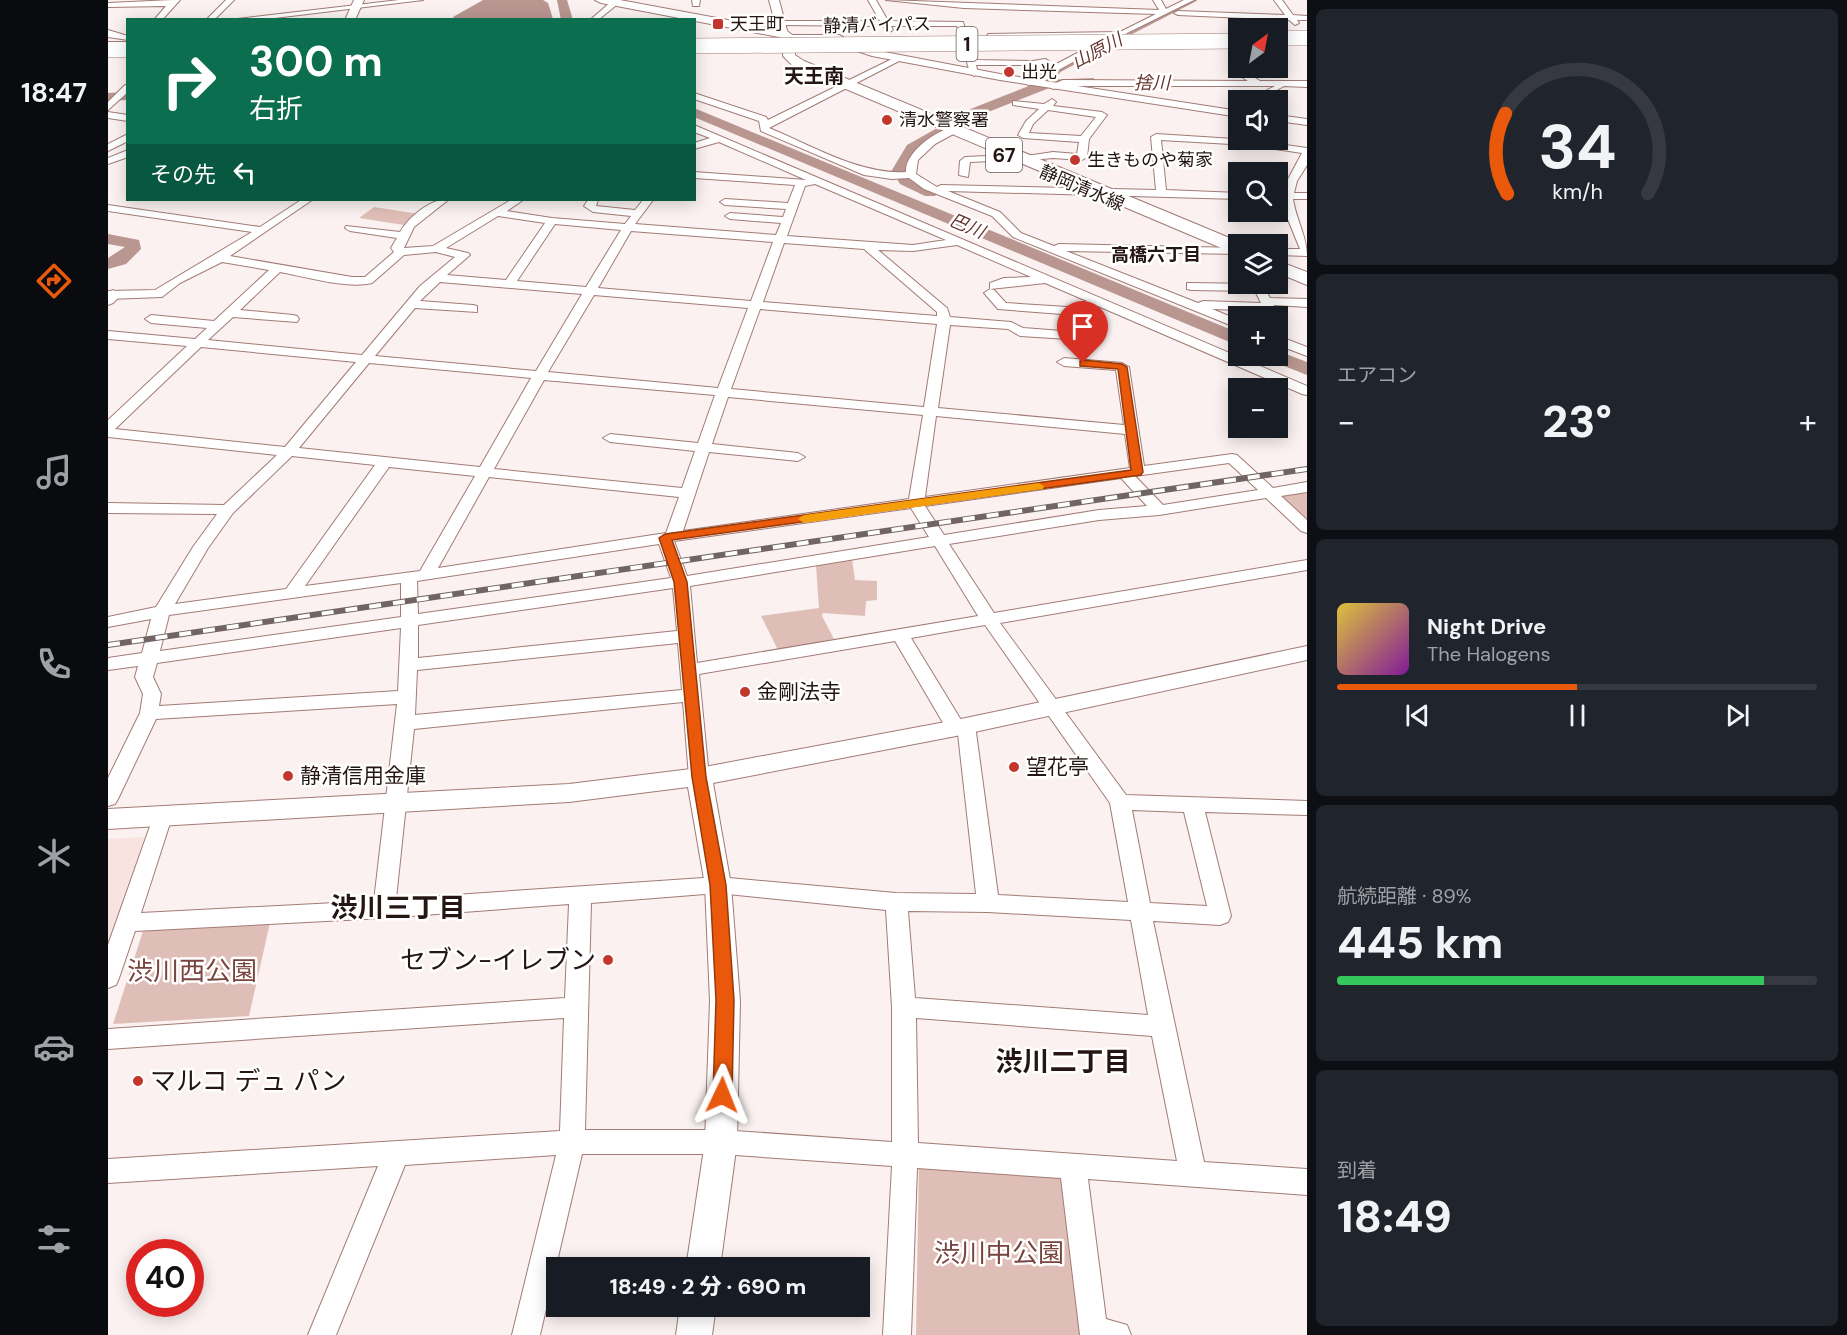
<!DOCTYPE html>
<html lang="ja">
<meta charset="utf-8">
<style>
body{margin:0;font-family:"DM Sans","Noto Sans JP",sans-serif;background:#20242c;color:#f1f3f6;height:100vh;display:flex;flex-direction:column;font-size:22px;white-space:nowrap}
*{box-sizing:border-box;margin:0}
p{font-size:20px;color:#9ea1a6}
.icon{flex:none;width:33px;height:33px;fill:none;stroke:currentColor;stroke-width:2;stroke-linecap:round;stroke-linejoin:round}
.map{position:relative;flex:1;overflow:hidden}
.drawer{display:flex;flex-direction:column;gap:9px;padding:9px;background:#0d0f14;width:540px}
.drawer>*{flex:none}
.hud{position:absolute;left:18px;top:18px;width:570px;height:183px;border-radius:0px;box-shadow:0 3px 15px #0003;background:#0b6e4f;color:#fff;overflow:hidden}
.needle{width:39px;rotate:32deg}
.fabs{position:absolute;left:1120px;top:18px;display:grid;gap:12px}
.fabs a{display:grid;place-items:center;width:60px;height:60px;border-radius:0px;background:#171b24;box-shadow:0 3px 15px #0003;font-size:30px}
.speed{position:absolute;left:18px;top:1239px;display:flex;gap:12px;font-size:30px;font-weight:700;text-align:center}
.speed>*{display:grid;place-content:center;width:78px;height:78px;border-radius:50%;background:#171b24;box-shadow:0 3px 15px #0003;line-height:1}
.speed .limit{border:9px solid #d22;background:#fff;color:#111}
.pin{position:absolute;display:grid;place-items:center;width:51px;height:51px;color:#fff;margin:-62px -26px;border-radius:50% 50% 50% 0;rotate:-45deg;box-shadow:0 0 6px #0007}
.pin .icon{rotate:45deg}
.me{position:absolute;width:66px;margin:-33px;rotate:2deg;stroke-linejoin:round;filter:drop-shadow(0 0 4px #0008)}
.turn{display:flex;align-items:center;gap:21px;height:126px;padding:0 24px;font-size:27px}
.turn .icon{width:78px;height:78px;stroke-width:2.5}
.turn b{display:block;font-size:42px;line-height:51px}
.then{display:flex;align-items:center;height:57px;padding:0 24px;background:#0003;gap:12px;font-size:22px}
.big{font-size:45px;font-weight:800;line-height:1.1}
.drawer .tile{flex:1;display:flex;flex-direction:column;justify-content:center;gap:9px;min-width:0;padding:0 21px;border-radius:9px;background:#20242c}
.drawer .dial{align-items:center;gap:0}
.dial svg{height:156px;overflow:visible;fill:none;stroke:#363941;stroke-width:7;stroke-linecap:round;text-anchor:middle}
.dial text{fill:#f1f3f6;stroke:none}
.song{display:flex;align-items:center;gap:18px}
.cover{width:72px;height:72px;border-radius:9px;background:linear-gradient(135deg,hsl(50 70% 55%),hsl(290 70% 35%))}
.played{height:6px;border-radius:3px;background:linear-gradient(90deg,#ea580c 50%,#363941 50%)}
.keys{display:flex;justify-content:space-around;direction:ltr}
.heat{display:flex;justify-content:space-between;align-items:center;font-size:33px;direction:ltr}
.charge{height:9px;border-radius:4px;background:linear-gradient(90deg,#34c759 89%,#363941 0)}
.trip{position:absolute;left:438px;top:1257px;width:324px;height:60px;border-radius:0px;background:#171b24;box-shadow:0 3px 15px #0003;font-weight:800;line-height:60px;text-align:center}
main{display:flex;flex:1;min-height:0}
.menu{display:flex;flex-direction:column;width:108px;justify-content:space-around;align-items:center;background:#090b0e;color:#9ea1a6}
.menu .icon{width:42px;height:42px}
.menu .on{color:#ea580c}
.menu b{font-size:27px;color:#f1f3f6}
.map>svg:first-child{display:block}
</style>
<main>
<nav class="menu">
<b>18:47</b>
<svg class="icon on" aria-label="directions" viewBox="0 0 24 24"><path d="M12 3l9 9-9 9-9-9zM9 14v-3h6M13 9l2 2-2 2"/></svg>
<svg class="icon" aria-label="music" viewBox="0 0 24 24"><path d="M9 18V5l10-2v13"/><circle cx="6" cy="18" r="3"/><circle cx="16" cy="16" r="3"/></svg>
<svg class="icon" aria-label="phone" viewBox="0 0 24 24"><path d="M5 4h4l2 5-3 2q2 4 5 5l2-3 5 2v4C11 20 4 13 5 4z"/></svg>
<svg class="icon" aria-label="climate" viewBox="0 0 24 24"><path d="M12 3v18M4 7l16 10M4 17L20 7"/></svg>
<svg class="icon" aria-label="car" viewBox="0 0 24 24"><path d="M5 17H2v-5l4-1 3-4h7l3 4 3 1v5h-3M9 17h6M6 11h13"/><circle cx="7" cy="17" r="2"/><circle cx="17" cy="17" r="2"/></svg>
<svg class="icon" aria-label="filters" viewBox="0 0 24 24"><path d="M4 7h16M4 17h16"/><circle cx="9" cy="7" r="2"/><circle cx="15" cy="17" r="2"/></svg>
</nav>
<div class="map">
<svg width="1199" height="1335" viewBox="0 0 1199 1335">
<rect width="100%" height="100%" fill="#faf1f0"/>
<!-- built -->
<polygon fill="#f8e3e0" points="37,837 0,948 0,839"/>
<!-- green -->
<g fill="#e0beb8">
<polygon points="266,207 311,214 296,225 251,218"/>
<polygon points="1199,492 1199,522 1173,499 1175,496"/>
<polygon points="744,559 747,580 769,581 769,600 758,601 757,616 715,613 714,616 726,639 670,650 653,616 711,608 708,565"/>
<polygon points="163,918 141,1016 5,1024 37,925"/>
<polygon points="811,1162 964,1173 983,1335 808,1335"/>
</g>
<!-- water -->
<polygon fill="#b99690" points="375,0 435,0 440,3 445,19 347,20 345,17"/>
<g fill="none" stroke-linecap="round" stroke-linejoin="round">
<!-- stream -->
<g stroke="#b99690" stroke-width="2">
<polyline points="1018,36 1088,0"/>
<polyline points="941,83 952,71 995,48"/>
</g>
<!-- river -->
<g fill="#b99690" fill-rule="evenodd">
<polygon points="449,0 459,0 465,20 453,20"/>
<polygon points="985,78 991,82 990,85 944,87 875,114 810,151 798,170 803,178 827,190 830,193 827,196 817,196 792,184 784,170 799,145 865,108 936,80"/>
<polygon points="20,92 20,100 0,101 0,93"/>
<polygon points="586,108 1131,333 1131,346 586,117"/>
<polygon points="0,234 31,240 33,249 18,264 0,269 0,258 17,247 0,244"/>
<polygon points="1170,351 1199,362 1199,375 1161,360 1159,356 1170,356"/>
</g>
<defs>
<g id="minor">
<polygon points="64,0 72,0 54,20 46,20 58,6 0,7 0,3"/>
<polygon points="118,0 126,0 106,20 98,20"/>
<polygon points="291,0 315,0 150,20 121,20"/>
<polygon points="584,0 592,0 591,6 585,6"/>
<polygon points="760,0 768,0 780,21 855,22 866,60 925,61 937,59 941,61 925,65 868,65 870,73 866,76 862,73 849,26 783,26 785,30 781,32 775,26 672,25 668,23 672,21 772,21"/>
<polygon points="778,0 1051,10 1045,0 1053,0 1058,9 1076,0 1086,0 1013,36 883,38 879,36 880,34 1012,32 1048,14 856,8"/>
<polygon points="1166,0 1174,0 1185,15 1199,16 1199,20 1189,20 1191,23 1187,25 1181,20 1070,15 1066,13 1070,11 1177,15"/>
<polygon points="504,1 511,3 490,20 482,20"/>
<polygon points="0,30 20,36 20,40 0,37"/>
<polygon points="681,35 731,35 735,37 731,39 678,39 677,37"/>
<polygon points="990,42 997,44 947,72 936,82 920,85 916,82 930,78 941,68"/>
<path d="M1123,44L1130,46L1131,68L1152,81H1199V87L1176,86L1151,100H1141L1167,86H956L945,89L941,86L955,80L1140,81C1125,72 1118,62 1123,44Z"/>
<path d="M790,56H793V60L661,128C703,145 752,175 798,172C796,153 831,126 849,128V132L827,144L810,160L808,174L829,187L833,185L1048,190L1043,137L1048,134L1142,140L1199,148V165L1189,181L1186,193H1199V199H1185C1188,220 1199,236 1199,256L1170,255V249H1192L1179,217L1175,199H1170V193H1175L1179,181L1194,153L1140,145L1053,140L1058,190L1131,193V199L840,191L892,212L913,233L946,246L951,244L1131,248V254L958,251L1090,303L1095,301L1153,303L1147,291L1083,290L1079,289V283L1151,284L1155,285L1162,298L1199,299V307L1166,305L1165,310L1161,311L1104,309L1131,320V328L1127,327L905,237L884,216L816,189L801,178L784,179L756,175L653,131L651,121L586,99V93L658,117L660,120Z"/>
<polygon points="17,85 20,85 20,92 0,110 0,102"/>
<path d="M944,99L948,102L945,106L994,112L999,115L981,139L979,157L974,160L945,158L912,161V157L945,152L969,154L971,142L915,138L910,135L918,121L931,109L905,105V101L936,104ZM940,110L988,117L973,136L921,133L925,124Z"/>
<polygon points="0,112 20,115 20,121 0,118"/>
<path d="M586,125L1199,386V395L1194,394L990,306L966,313L967,335L961,339L912,336L900,329L842,325L830,408L1016,425L1008,370L956,366L949,362L956,358L1014,363L1021,367L1036,466L1124,454L1129,455L1165,488L1199,482V492L1173,496L1199,520V533L1193,531L1158,498L1051,515L991,520L841,544L886,613L1199,560V570L892,623L1018,795L1199,801V815L1097,812L1123,916L1120,922L1112,925L1045,921L1096,1162L1199,1169V1195L980,1179L998,1319L1019,1325L1023,1335H972L953,1178L809,1168L803,1335H775L784,1166L613,1154H474L432,1335H404L448,1155L297,1165L228,1335H200L270,1166L0,1183V1159L452,1131L456,1018L0,1049V1029L457,998L461,904L276,918L27,931L11,978L8,985L0,988V945L47,812L54,809L61,812L64,817L33,913L266,901L289,704L48,719L10,799L7,804L0,806V778L32,713L35,694L27,677L30,666L0,670V658L34,653L43,619L0,627V617L48,607L85,547L109,514L0,513V503L116,505L169,455L0,437V420L79,346L0,339V331L87,339L99,328L43,323L37,319L43,315L106,321L161,270L114,262L72,283L54,297L0,299V291L47,290L144,232L0,211V205L152,227L193,200H204L122,256L244,277H257L286,252L283,248L289,238L242,231L237,228L238,226L292,232C301,217 323,198 340,200L306,227L296,248L325,246L403,200H415L399,211L444,218L517,224L523,216L485,212L476,206L480,200H490L488,206L527,210L535,200H545L527,224L668,235L673,223L622,219L617,216L622,213L675,217L678,209L617,205L612,202L617,199L680,203L687,185L586,178V172L698,180L611,142L586,149V143L602,138L586,132ZM707,184L838,240L805,245L679,236L697,186ZM390,216L437,223L398,280L339,275L362,255L360,253L338,248ZM447,224L513,230L478,287L409,281ZM523,231L665,242L643,301L490,288ZM676,243L756,249L829,312V316L655,302ZM849,245L923,277L896,278L882,283V289L937,283L979,301L959,307L898,303L886,290L882,289L876,293L890,309L954,314L955,331L915,328L903,322L842,317L839,308L770,250L805,251ZM328,252L347,257L312,286L254,355L100,340L125,317L189,322L191,319L189,316L185,315L132,310L172,272C199,277 238,289 264,283L296,255ZM332,282L474,294L428,371L267,356L307,308L369,312V306L365,305L312,301ZM486,295L640,308L610,388L440,372ZM652,309L829,324L816,407L623,389ZM93,347L248,362L177,447L7,429ZM261,363L423,378L372,467L191,448ZM436,380L607,395L590,443L502,434L495,438L502,442L587,451L574,488L386,469ZM620,397L815,415L801,499L575,531L601,452L690,461L697,457L690,453L604,444ZM828,416L1017,434L1022,468L817,497ZM184,456L267,465L178,589L67,604L100,548L125,513ZM1121,463L1150,490L1055,505L1027,476ZM281,467L367,476L312,571L197,586ZM381,477L571,497L558,533L330,568ZM1013,478L1039,506L991,510L836,535L817,506ZM803,508L821,537L579,576L566,541ZM551,544L563,578L310,614L309,581ZM827,546L870,616L589,663L582,586ZM293,583V617L52,651L61,615ZM565,588L569,631L310,658V625ZM877,625L1002,803L1020,902L890,895L867,725L865,720H853L803,638ZM293,628L290,691L51,706L53,694L45,677L49,663ZM787,641L841,733L850,734L868,894L788,893L610,877L288,899L306,729L575,702L581,777L584,782L591,784L598,782L601,777L591,674ZM570,643L574,690L307,715L309,670ZM1024,810L1076,812L1099,906L1042,903ZM610,893L778,910L784,1007V1142L613,1130H477L483,903ZM800,911L880,912L1023,920L1040,1015L807,998ZM808,1018L1044,1036L1069,1161L810,1143Z"/>
<polygon points="20,134 20,141 0,151 0,144"/>
<polygon points="20,150 20,157 0,164 0,158"/>
<polygon points="902,155 905,156 905,160 862,162 860,177 851,175 852,161 857,157"/>
<polygon points="1170,336 1199,347 1199,356 1170,345"/>
</g>
<g id="tertiary">
<polygon points="246,0 256,0 247,20 237,20"/>
<polygon points="661,0 671,0 680,34 678,36 670,34"/>
<polygon points="749,41 766,50 892,74 1131,111 1131,117 892,80 764,56 749,51 744,44"/>
<polygon points="1170,115 1199,119 1199,125 1170,121"/>
<polygon points="5,290 13,295 5,303 0,305 0,292"/>
<polygon points="1199,646 1199,660 848,736 605,783 623,885 632,1001 629,1142 612,1268 578,1268 597,1142 602,1001 597,885 580,787 461,802 0,829 0,809 461,784 591,768 848,720"/>
<polygon points="572,1306 608,1306 604,1335 568,1335"/>
</g>
<g id="primary">
<polygon points="487,0 512,0 679,31 687,37 687,55 696,61 1136,244 1131,244 1131,254 1125,253 686,67 675,56 675,39 671,37 493,3"/>
<polygon points="1170,261 1199,272 1199,285 1170,273"/>
</g>
<rect id="trunk" x="0" y="42" width="20" height="8"/>
<rect id="motorway" x="0" y="49" width="20" height="8"/>
</defs>
<!-- minor casing -->
<use href="#minor" stroke="#a27b75" stroke-width="2"/>
<!-- tertiary casing -->
<use href="#tertiary" stroke="#a27b75" stroke-width="2"/>
<!-- primary casing -->
<use href="#primary" stroke="#a27b75" stroke-width="2"/>
<!-- trunk casing -->
<use href="#trunk" stroke="#a27b75" stroke-width="2"/>
<!-- motorway casing -->
<use href="#motorway" stroke="#a27b75" stroke-width="1"/>
<!-- minor -->
<use href="#minor" fill="#fff" fill-rule="evenodd"/>
<!-- tertiary -->
<use href="#tertiary" fill="#fff" fill-rule="evenodd"/>
<!-- primary -->
<use href="#primary" fill="#fff" fill-rule="evenodd"/>
<!-- trunk -->
<use href="#trunk" fill="#fff" fill-rule="evenodd"/>
<!-- motorway -->
<use href="#motorway" fill="#fff" fill-rule="evenodd"/>
<defs>
<polyline id="rail" points="0,645 1199,469"/>
</defs>
<!-- rail casing -->
<use href="#rail" stroke="#716563" stroke-width="6"/>
<!-- rail -->
<use href="#rail" stroke="#fff" stroke-width="4" stroke-dasharray="12" stroke-linecap="butt"/>
<defs>
<g id="motorway-bridge">
<polyline points="1170,38 1199,38"/>
<polyline points="586,46 1131,41"/>
</g>
</defs>
<!-- motorway-bridge casing -->
<use href="#motorway-bridge" stroke="#a27b75" stroke-width="16" stroke-linecap="butt"/>
<!-- motorway-bridge -->
<use href="#motorway-bridge" stroke="#fff" stroke-width="15"/>
</g>
<!-- route -->
<polygon fill="#ea580c" stroke="#983908" stroke-width="1.5" points="975,360 1014,364 1019,367 1035,472 1033,475 564,540 579,582 598,777 618,885 626,1000 624,1095 621,1101 614,1103 608,1101 605,1095 608,1000 602,885 584,777 566,582 551,538 557,534 1023,470 1010,369 972,366 972,361"/>
<!-- slow -->
<polygon fill="#f59e0b" points="931,483 936,486 935,489 696,523 690,519 696,515"/>
<!-- markers -->
<g fill="#c3362b" stroke="#fff" stroke-width="2">
<rect x="604" y="18" width="12" height="12" rx="3"/>
<circle cx="901" cy="72" r="6"/>
<circle cx="779" cy="120" r="6"/>
<circle cx="967" cy="160" r="6"/>
<circle cx="637" cy="692" r="6"/>
<circle cx="906" cy="767" r="6"/>
<circle cx="180" cy="776" r="6"/>
<circle cx="500" cy="960" r="6"/>
<circle cx="30" cy="1081" r="6"/>
</g>
<g text-anchor="middle" stroke-width="5" stroke-linejoin="round" paint-order="stroke">
<!-- far-poi labels -->
<g font-size="18" fill="#251614" stroke="#fff" text-anchor="start">
<text x="622" y="30">天王町</text>
<text x="913" y="78">出光</text>
<text x="791" y="126">清水警察署</text>
<text x="979" y="166">生きものや菊家</text>
</g>
<!-- far-street labels -->
<g font-size="18" fill="#251614" stroke="#fff">
<text transform="translate(769 25) rotate(-1)" y="6">静清バイパス</text>
<text transform="translate(974 188) rotate(23)" y="6">静岡清水線</text>
</g>
<!-- far-water labels -->
<g font-size="18" font-style="italic" fill="#67352e" stroke="#fff">
<text transform="translate(989 51) rotate(-28)" y="6">山原川</text>
<text x="1044" y="89">捨川</text>
<text transform="translate(859 226) rotate(23)" y="6">巴川</text>
</g>
<!-- far-neighbourhood labels -->
<g font-size="18" font-weight="bold" fill="#251614" stroke="#fff">
<text x="1048" y="261">高橋六丁目</text>
</g>
<!-- shield labels -->
<g fill="#fff" stroke="#665c5a" stroke-width="1.5">
<rect x="848.5" y="27" width="21" height="34" rx="4.5"/>
<rect x="878" y="138" width="36" height="34" rx="4.5"/>
</g>
<g font-size="20" font-weight="bold" fill="#251614">
<text x="859" y="51">1</text>
<text x="896" y="162">67</text>
</g>
<!-- far-quarter labels -->
<g font-size="20" font-weight="bold" fill="#251614" stroke="#fff">
<text x="706" y="83">天王南</text>
</g>
<!-- poi labels -->
<g font-size="21" fill="#251614" stroke="#fff" text-anchor="start">
<text x="649" y="699">金剛法寺</text>
<text x="918" y="774">望花亭</text>
<text x="192" y="783">静清信用金庫</text>
</g>
<!-- near-poi labels -->
<g font-size="26" fill="#251614" stroke="#fff" text-anchor="end">
<text x="488" y="969">セブン-イレブン</text>
<text x="42" y="1090" text-anchor="start">マルコ デュ パン</text>
</g>
<!-- near-park labels -->
<g font-size="26" fill="#78443d" stroke="#fff">
<text x="84" y="980">渋川西公園</text>
<text x="891" y="1262">渋川中公園</text>
</g>
<!-- near-neighbourhood labels -->
<g font-size="27" font-weight="bold" fill="#251614" stroke="#fff">
<text x="290" y="917">渋川三丁目</text>
<text x="955" y="1071">渋川二丁目</text>
</g>
</g>
</svg>
<div class="fabs">
<a><svg class="needle" viewBox="-14 -14 28 28"><path d="M0-13l5 13h-10z" fill="#e53935"/><path d="M0 13l5-13h-10z" fill="#9ea1a6"/></svg></a>
<a><svg class="icon" aria-label="sound" viewBox="0 0 24 24"><path d="M4 9h4l5-4v14l-5-4H4zM17 9q2 3 0 6"/></svg></a>
<a><svg class="icon" aria-label="search" viewBox="0 0 24 24"><circle cx="10" cy="10" r="6"/><path d="M15 15l6 6"/></svg></a>
<a><svg class="icon" aria-label="layers" viewBox="0 0 24 24"><path d="M12 4l9 5-9 5-9-5zM3 14l9 5 9-5"/></svg></a>
<a>+</a>
<a>−</a>
</div>
<div class="speed"><div class="limit">40</div></div>
<div class="pin" style="left:975px;top:363px;background:#d93025"><svg class="icon" aria-label="arrive" viewBox="0 0 24 24"><path d="M6 21V4h12l-3 4 3 4H6"/></svg></div>
<svg class="me" style="left:614px;top:1095px" viewBox="-20 -20 40 40"><path d="M0-17L14 15 0 8-14 15z" fill="#ea580c" stroke="#fff" stroke-width="4"/></svg>
<div class="trip">18:49 · 2 分 · 690 m</div>
<div class="hud">
<div class="turn"><svg class="icon" aria-label="right" viewBox="0 0 24 24"><path d="M7 20v-9h11M14 6l5 5-5 5"/></svg><div><b>300 m</b>右折</div></div>
<div class="then">その先<svg class="icon" aria-label="left" viewBox="0 0 24 24"><path d="M17 20v-9H6M10 6l-5 5 5 5"/></svg></div>
</div>
</div>
<section class="drawer">
<div class="tile dial"><svg viewBox="0 0 100 80">
<path d="M14 69A42 42 0 1 1 86 69"/>
<path d="M14 69A42 42 0 0 1 13 28" stroke="#ea580c"/>
<text x="50" y="56" font-size="32" font-weight="700">34</text>
<text x="50" y="72" font-size="11">km/h</text>
</svg></div>
<div class="tile"><p>エアコン</p>
<div class="heat"><a>−</a><b class="big">23°</b><a>+</a></div>
</div>
<div class="tile">
<div class="song"><i class="cover"></i><div><b>Night Drive</b><p>The Halogens</p></div></div>
<div class="played"></div>
<div class="keys"><svg class="icon" aria-label="previous" viewBox="0 0 24 24"><path d="M18 5L8 12l10 7zM5 5v14"/></svg><svg class="icon" aria-label="pause" viewBox="0 0 24 24"><path d="M8 5v14M16 5v14"/></svg><svg class="icon" aria-label="next" viewBox="0 0 24 24"><path d="M6 5l10 7-10 7zM19 5v14"/></svg></div>
</div>
<div class="tile"><p>航続距離 · 89%</p><b class="big">445 km</b><div class="charge"></div></div>
<div class="tile"><p>到着</p><b class="big">18:49</b></div>
</section>
</main>
